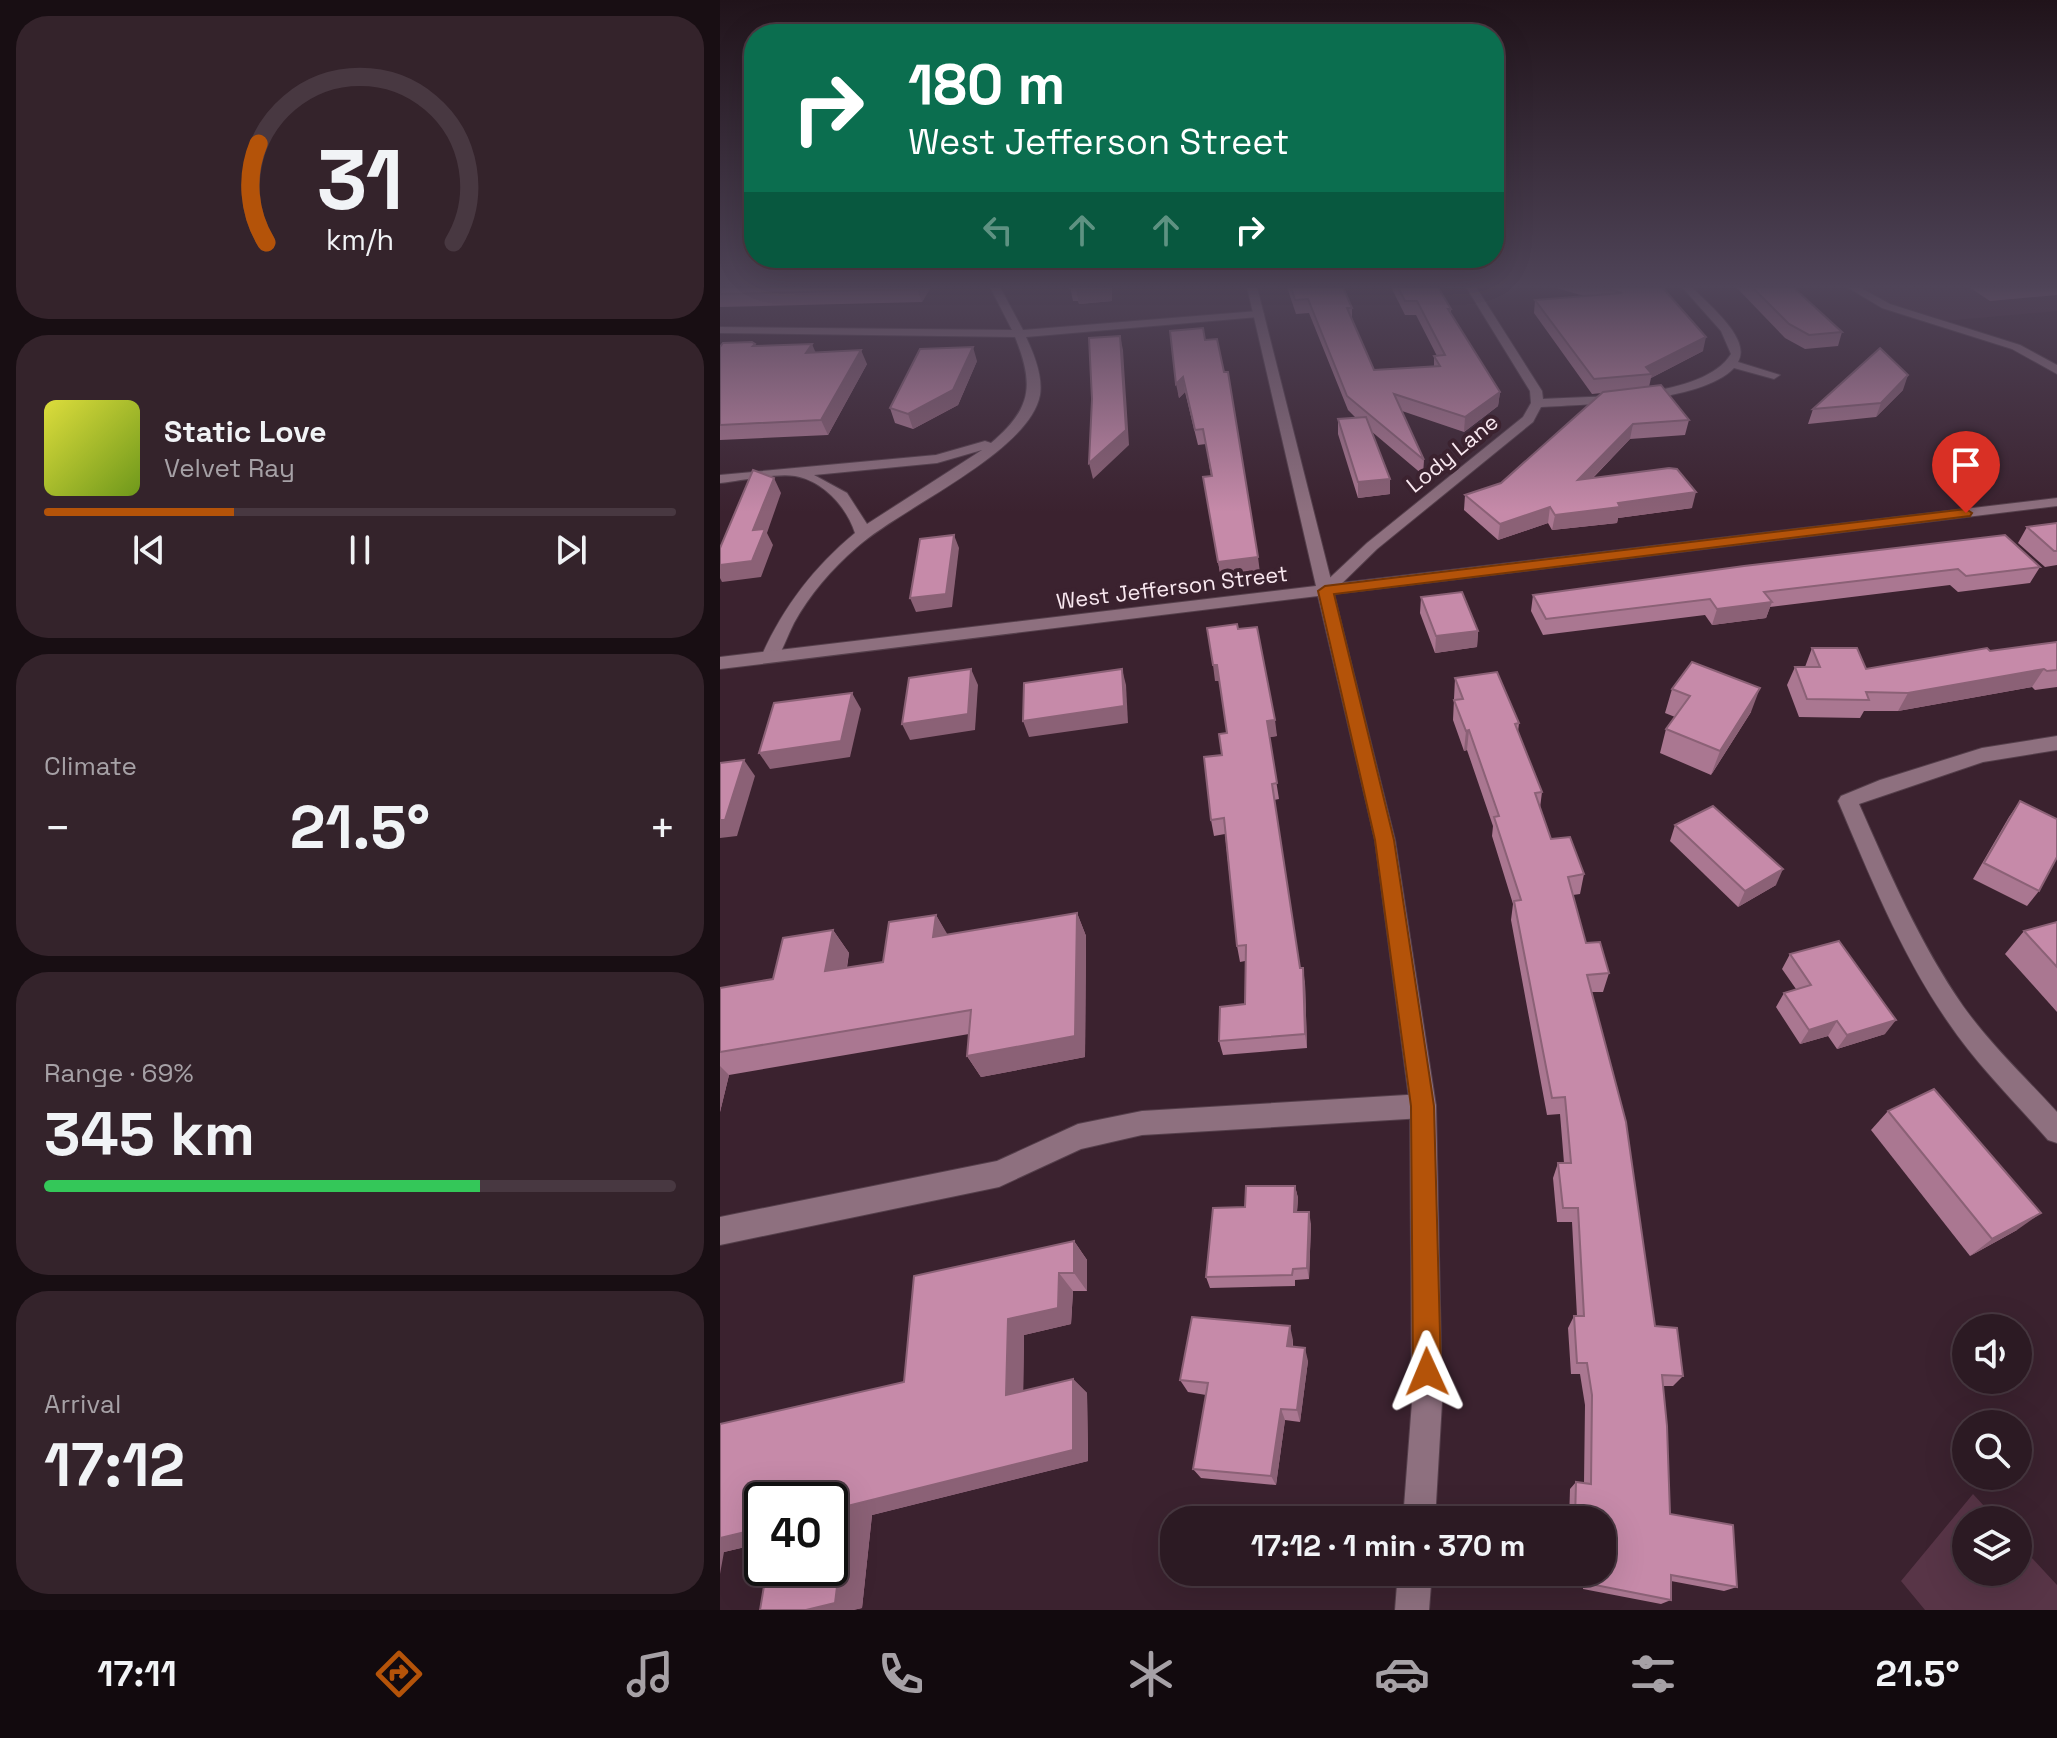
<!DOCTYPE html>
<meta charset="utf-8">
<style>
body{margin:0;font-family:"Space Grotesk",sans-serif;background:#34232b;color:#f1f3f6;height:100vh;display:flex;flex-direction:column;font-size:30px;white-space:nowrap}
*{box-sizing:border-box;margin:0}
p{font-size:26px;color:#a6a1a6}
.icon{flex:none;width:44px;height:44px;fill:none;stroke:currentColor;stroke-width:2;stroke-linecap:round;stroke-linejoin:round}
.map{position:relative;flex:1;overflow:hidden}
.sheet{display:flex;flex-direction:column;gap:16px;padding:16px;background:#180e13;width:720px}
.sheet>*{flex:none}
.guide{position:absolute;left:24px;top:24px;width:760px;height:244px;border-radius:32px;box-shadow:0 8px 32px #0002,0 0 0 2px #483841;background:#0b6e4f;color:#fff;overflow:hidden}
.tools{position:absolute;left:1232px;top:1314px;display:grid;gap:16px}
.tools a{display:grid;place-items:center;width:80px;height:80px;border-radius:50%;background:#2c1a23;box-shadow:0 8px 32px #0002,0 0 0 2px #483841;font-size:40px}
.speed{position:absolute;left:24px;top:1482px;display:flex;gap:16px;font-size:40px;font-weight:700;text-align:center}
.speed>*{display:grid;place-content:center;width:104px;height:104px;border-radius:50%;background:#2c1a23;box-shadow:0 8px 32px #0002,0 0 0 2px #483841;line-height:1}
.speed .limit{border:4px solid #111;border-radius:12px;background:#fff;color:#111}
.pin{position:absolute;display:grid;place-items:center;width:68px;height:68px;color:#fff;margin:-82px -34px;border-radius:50% 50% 50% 0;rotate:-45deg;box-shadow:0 0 8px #0007}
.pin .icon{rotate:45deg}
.me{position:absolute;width:88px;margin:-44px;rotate:359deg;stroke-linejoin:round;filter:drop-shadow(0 0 6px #0008)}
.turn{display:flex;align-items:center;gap:28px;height:168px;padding:0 32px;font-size:36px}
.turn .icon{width:104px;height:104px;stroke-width:2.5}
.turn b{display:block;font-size:56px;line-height:68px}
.lanes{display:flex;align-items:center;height:76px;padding:0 32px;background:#0003;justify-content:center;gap:40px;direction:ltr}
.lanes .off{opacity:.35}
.big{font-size:60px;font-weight:600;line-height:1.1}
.sheet .widget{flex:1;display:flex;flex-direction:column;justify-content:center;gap:12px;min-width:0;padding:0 28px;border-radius:32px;background:#34232b}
.sheet .dial{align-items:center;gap:0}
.dial svg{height:208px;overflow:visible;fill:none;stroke:#483841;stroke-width:7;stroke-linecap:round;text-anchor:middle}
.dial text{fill:#f1f3f6;stroke:none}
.song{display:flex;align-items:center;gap:24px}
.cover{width:96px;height:96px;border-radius:12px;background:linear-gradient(135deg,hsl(60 70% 55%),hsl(80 70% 35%))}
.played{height:8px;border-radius:4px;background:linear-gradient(90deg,#b45309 30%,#483841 30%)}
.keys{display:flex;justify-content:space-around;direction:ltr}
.heat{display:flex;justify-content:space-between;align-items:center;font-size:44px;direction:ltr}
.charge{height:12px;border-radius:6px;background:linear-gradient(90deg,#34c759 69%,#483841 0)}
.trip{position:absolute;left:440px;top:1506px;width:456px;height:80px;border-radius:32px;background:#2c1a23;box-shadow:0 8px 32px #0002,0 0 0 2px #483841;font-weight:600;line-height:80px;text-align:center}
.menu{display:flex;height:128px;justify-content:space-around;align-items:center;background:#120a0e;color:#a6a1a6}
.menu .icon{width:56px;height:56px}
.menu .selected{color:#b45309}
.menu b{font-size:36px;color:#f1f3f6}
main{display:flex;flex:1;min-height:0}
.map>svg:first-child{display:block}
</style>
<main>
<section class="sheet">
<div class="widget dial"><svg viewBox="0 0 100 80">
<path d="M14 69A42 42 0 1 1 86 69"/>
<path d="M14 69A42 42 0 0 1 11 31" stroke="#b45309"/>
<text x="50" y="56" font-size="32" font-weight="700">31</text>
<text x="50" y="72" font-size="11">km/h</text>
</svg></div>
<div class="widget">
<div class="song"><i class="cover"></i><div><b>Static Love</b><p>Velvet Ray</p></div></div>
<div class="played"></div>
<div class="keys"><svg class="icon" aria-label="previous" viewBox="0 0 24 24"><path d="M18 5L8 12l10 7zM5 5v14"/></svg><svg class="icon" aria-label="pause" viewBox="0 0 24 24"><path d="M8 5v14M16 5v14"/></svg><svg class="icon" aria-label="next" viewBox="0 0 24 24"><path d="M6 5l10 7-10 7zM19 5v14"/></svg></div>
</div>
<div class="widget"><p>Climate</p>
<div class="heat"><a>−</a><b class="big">21.5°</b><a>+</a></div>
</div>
<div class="widget"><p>Range · 69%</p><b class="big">345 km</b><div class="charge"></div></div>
<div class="widget"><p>Arrival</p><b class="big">17:12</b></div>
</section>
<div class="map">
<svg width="1337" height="1610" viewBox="0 0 1337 1610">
<rect width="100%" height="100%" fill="#3b222f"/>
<!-- built -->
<polygon fill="#492a3b" points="1133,287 1337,287 1337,311 1213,322 1147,298"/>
<!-- green -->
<polygon fill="#583547" points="1253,1494 1277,1520 1246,1520 1246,1572 1298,1572 1298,1543 1337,1585 1337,1610 1205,1610 1181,1581"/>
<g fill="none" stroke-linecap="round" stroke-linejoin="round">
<defs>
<g id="street">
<path d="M270,287H280L303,330L538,311L544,314L538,317L306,337C314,354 323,376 320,395C309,453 180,508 136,548C112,569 90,594 74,623C68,635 63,649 56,661H44L41,657C63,607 94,567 135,533C126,506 103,481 75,476C55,473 21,481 0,483V475L216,455L265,441L271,443C311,409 315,386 295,337L0,333V327L292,330ZM262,450L147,524L127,493L94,475L217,463Z"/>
<path d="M746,287H756L822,391L823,399C872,396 983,399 1011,354L1001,331L962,287H972C987,304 1032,338 1018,362L1060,375L1054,379L1014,368C981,403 869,404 821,407L813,422L657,549L611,594H599V588L647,543L803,417L811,403L810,391Z"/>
<polygon points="1127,287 1139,287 1170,304 1300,345 1337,365 1337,374 1292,349 1162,308"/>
<path d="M1337,736V750L1263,762L1139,804C1170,874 1200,944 1243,1006C1271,1045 1305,1077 1337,1112V1143L1328,1140C1294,1101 1257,1065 1228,1022C1181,954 1150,876 1118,801L1121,796L1160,780L1262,748Z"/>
<polygon points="703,1094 712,1097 716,1106 712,1115 703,1118 422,1135 361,1149 279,1187 0,1245 0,1217 277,1161 358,1124 422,1111"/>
</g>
<g id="secondary">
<polygon points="527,287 537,287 612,584 1337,498 1337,506 614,594 675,840 716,1106 722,1402 715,1520 683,1520 692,1402 690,1106 655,840 598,596 0,669 0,657 596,586"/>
<polygon points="678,1572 712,1572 709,1610 675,1610"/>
</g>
</defs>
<!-- street casing -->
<use href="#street" stroke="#553f4b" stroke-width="2"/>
<!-- secondary casing -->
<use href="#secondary" stroke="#553f4b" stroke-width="2"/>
<!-- street -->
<use href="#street" fill="#8e707f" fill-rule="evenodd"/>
<!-- secondary -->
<use href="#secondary" fill="#8e707f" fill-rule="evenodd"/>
</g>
<!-- wall -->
<g fill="#aa7791">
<polygon points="0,287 211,287 202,302 0,307"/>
<polygon points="350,287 392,287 392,301 359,304 358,301 353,301"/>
<polygon points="567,287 623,287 632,308 632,320 654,370 714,367 714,356 717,356 696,315 685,315 671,287 718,287 731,309 731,314 780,392 778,406 744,432 682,411 704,460 703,475 651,431 670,494 638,498 618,434 618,419 636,418 628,410 589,313 576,314"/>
<polygon points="833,287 942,287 983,351 931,378 929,387 969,420 965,435 910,439 873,478 972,508 898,518 897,523 832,530 828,523 778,540 744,510 745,495 781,483 882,393 872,394 814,313 815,300 864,296"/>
<polygon points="1016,287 1073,287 1122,332 1118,346 1085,349 1065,338"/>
<polygon points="1249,287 1337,287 1337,295 1270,301"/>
<polygon points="450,331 540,573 501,578 483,477 491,476 486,444 478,445 465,392 459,398"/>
<polygon points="36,346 96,352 147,364 108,435 0,440 0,347"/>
<polygon points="257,361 238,405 193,429 175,423 170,408"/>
<polygon points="1183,390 1156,417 1088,424 1093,409"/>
<polygon points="1337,523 1337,565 1325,567 1298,543 1307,527"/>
<polygon points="1024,566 1320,567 1310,583 1238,592 1230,585 1050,607 1046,618 992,625 985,615 823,635 811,611 813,595"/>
<polygon points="701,597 758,631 757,647 715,653 700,613"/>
<polygon points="518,629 557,736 549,737 559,799 554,800 580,968 585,983 587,1048 503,1055 499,1041 525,1004 525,961 520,962 517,946 505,834 494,836 491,820 502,755 507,733 499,681 495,681"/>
<polygon points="1337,642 1337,687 1315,690 1312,687 1178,711 1144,711 1140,718 1079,717 1067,685 1075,667 1085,667 1092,648 1146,669"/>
<polygon points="735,678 799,723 798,732 822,792 820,808 831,839 864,874 860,894 853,895 866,943 889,973 883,992 872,992 935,1326 963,1376 953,1386 943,1386 950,1514 1017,1587 1004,1591 951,1581 951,1600 941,1604 863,1589 863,1572 882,1572 882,1520 849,1520 850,1489 856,1482 864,1483 865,1405 860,1374 851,1374 848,1328 854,1316 857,1316 852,1222 837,1222 833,1178 838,1163 844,1163 840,1114 827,1115 791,920 793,904 772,836 773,826 747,750 744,751 733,720"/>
<polygon points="952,689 1031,712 991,775 940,753 946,729 955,717 945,713"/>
<polygon points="1300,801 1319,891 1307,906 1253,879 1289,817"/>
<polygon points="955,825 1056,885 1018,907 950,841"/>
<polygon points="357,913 366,936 365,1057 261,1077 247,1056 249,1034 9,1075 0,1112 0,988 53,979 113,930 129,953 127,968 163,962 216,915 227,935"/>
<polygon points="1337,922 1337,1012 1285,954 1304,931"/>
<polygon points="1070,954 1165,1034 1117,1049 1108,1036 1080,1044 1056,1007 1064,993 1076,989 1062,969"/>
<polygon points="1168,1111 1297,1230 1250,1256 1151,1130"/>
<polygon points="575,1186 578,1198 577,1212 591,1224 589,1279 575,1280 575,1286 490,1288 486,1277 525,1207"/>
<polygon points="354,1241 367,1260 367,1291 353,1291 351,1324 304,1335 303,1391 353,1379 367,1393 368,1461 152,1515 142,1608 133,1610 40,1610 110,1568 42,1500 42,1543 4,1552 0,1424 184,1382"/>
<polygon points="573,1340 573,1346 588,1361 580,1422 565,1420 556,1485 481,1478 473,1469 486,1395 468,1392 460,1380"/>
</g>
<!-- shaded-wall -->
<g fill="#8b6176">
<polygon points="199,287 211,287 202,302 197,289"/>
<polygon points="392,287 392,301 359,304 356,290"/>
<polygon points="400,336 403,350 409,445 373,479 369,463"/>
<polygon points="986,337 983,351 931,378 932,374 926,367"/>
<polygon points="92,344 98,358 86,353"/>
<polygon points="253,347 257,361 238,405 193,429 188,414"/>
<polygon points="141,350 147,364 108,435 101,420"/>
<polygon points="1188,375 1183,390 1156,417 1161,403"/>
<polygon points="463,377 465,392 459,398 456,384"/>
<polygon points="780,392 778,406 744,432 745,417"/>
<polygon points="913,424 910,439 856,495 858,480"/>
<polygon points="54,478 61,493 47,533 53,545 41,577 2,582 0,578 0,565 33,530"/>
<polygon points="670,479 670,494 638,498 638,482"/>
<polygon points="976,492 972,508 898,518 897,523 832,530 835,515 898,503"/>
<polygon points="830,507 828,523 778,540 780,524"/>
<polygon points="234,535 239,548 232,607 196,612 190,598"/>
<polygon points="538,557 540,573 501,578 498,562"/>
<polygon points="1052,602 1046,618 992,625 997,609"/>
<polygon points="758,631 757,647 715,653 716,636"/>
<polygon points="493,665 497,665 500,681 495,681"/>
<polygon points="251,669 258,685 255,730 190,740 182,724"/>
<polygon points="402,669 406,685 408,723 309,737 303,721"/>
<polygon points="1324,669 1312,687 1178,711 1188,693"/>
<polygon points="1040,688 1031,712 991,775 1000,751"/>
<polygon points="132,693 141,709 130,757 50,769 39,753"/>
<polygon points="555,720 557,736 549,737 547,721"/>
<polygon points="749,730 747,750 744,751 746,731"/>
<polygon points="24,760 35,776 17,836 0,838 0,820"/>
<polygon points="1063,869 1056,885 1018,907 1025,891"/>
<polygon points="357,913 366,936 365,1057 261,1077 247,1056"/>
<polygon points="216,915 229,937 213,937"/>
<polygon points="113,930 129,953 122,993 105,971"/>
<polygon points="583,968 585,983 587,1048 585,1034"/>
<polygon points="1176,1020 1165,1034 1117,1049 1127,1035"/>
<polygon points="1117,1021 1108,1036 1080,1044 1089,1030"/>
<polygon points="0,1066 9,1075 0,1112"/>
<polygon points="575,1186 578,1198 576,1224 574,1212"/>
<polygon points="589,1212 591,1224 589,1279 587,1268"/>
<polygon points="1321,1213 1297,1230 1250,1256 1272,1239"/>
<polygon points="354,1241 367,1260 367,1291 354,1273"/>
<polygon points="339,1273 353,1291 351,1324 304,1335 303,1409 286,1395 288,1319"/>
<polygon points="570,1326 573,1340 571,1360 567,1346"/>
<polygon points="585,1348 588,1361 580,1422 577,1410"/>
<polygon points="353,1379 367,1393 368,1461 152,1515 142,1608 133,1610 86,1610 127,1506"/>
<polygon points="561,1409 565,1420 556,1485 551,1476"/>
<polygon points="42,1528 42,1543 4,1552 0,1574 0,1538"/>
</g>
<!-- building -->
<g fill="#c68aa9" stroke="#8b6176" stroke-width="2">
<polygon points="0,287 199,287 197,289 0,294"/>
<polygon points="350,287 390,287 390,288 356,290 356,287 350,288"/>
<polygon points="571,287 623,287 632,308 627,308 654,370 720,366 714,356 725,355 697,301 685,301 678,287 718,287 731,309 728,309 780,392 745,417 674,394 704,460 627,396 588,299 575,300"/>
<polygon points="881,287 942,287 986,337 926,367 932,374 874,379 815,300 902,293"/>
<polygon points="1032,287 1073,287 1122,332 1089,335 1069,324"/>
<polygon points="483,328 485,340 497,339 504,372 508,372 538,557 498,562 483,477 492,476 483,429 475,430 463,377 456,384 450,331"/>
<polygon points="400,336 406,430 369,463 372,399 369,338"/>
<polygon points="32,342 35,344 33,346 92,344 86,353 141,350 101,420 0,425 0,347 3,343"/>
<polygon points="253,347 233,390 188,414 170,408 200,349"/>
<polygon points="1160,348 1188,375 1161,403 1093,409"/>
<polygon points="941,385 969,420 913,424 858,480 949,468 957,469 976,492 898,503 900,507 835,515 830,507 780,524 745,495 781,483 883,392"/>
<polygon points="646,417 670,479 638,482 618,419"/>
<polygon points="33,470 54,478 33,530 45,529 32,561 0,565 0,548"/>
<polygon points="1337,523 1337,551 1334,551 1307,527"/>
<polygon points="234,535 226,594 190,598 200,539"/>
<polygon points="1285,535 1320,567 1246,576 1238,569 1044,592 1052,602 997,609 990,599 826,619 813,595 1024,566"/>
<polygon points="742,592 758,631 716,636 701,597"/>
<polygon points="517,624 518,629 537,627 555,720 547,721 557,783 552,784 580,968 583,968 585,1034 499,1041 500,1007 525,1004 526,945 517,946 504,818 491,820 484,757 502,755 499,734 507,733 497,665 493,665 487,628"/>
<polygon points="1337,642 1337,670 1327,671 1324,669 1188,693 1146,692 1149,700 1087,699 1075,667 1100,667 1092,648 1137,648 1146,669 1267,648 1270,651"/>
<polygon points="972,662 1040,688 1000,751 946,729 970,696 952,689"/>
<polygon points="251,669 248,714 182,724 189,678"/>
<polygon points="402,669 404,706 303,721 304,683"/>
<polygon points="777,672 799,723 795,724 822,792 815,793 831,839 850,837 864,874 848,877 866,943 880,942 889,973 867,975 906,1122 935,1326 957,1328 963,1376 942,1375 947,1426 950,1514 1013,1525 1017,1587 951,1575 951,1600 870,1584 870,1572 882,1572 882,1520 855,1520 856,1482 871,1484 872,1395 867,1363 857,1363 854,1316 864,1316 858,1208 843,1208 838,1163 851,1163 845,1097 832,1098 794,901 801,900 774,817 779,816 749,730 746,731 734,700 743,699 735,678"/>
<polygon points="132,693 121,741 39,753 54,703"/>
<polygon points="24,760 5,820 0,820 0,763"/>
<polygon points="1300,801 1337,819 1337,857 1319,891 1264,863"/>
<polygon points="993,806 1063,869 1025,891 955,825"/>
<polygon points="357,913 355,1036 247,1056 251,1010 0,1052 0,988 53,979 63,938 113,930 105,971 163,962 169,922 216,915 213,937"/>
<polygon points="1337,922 1337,967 1304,931"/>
<polygon points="1119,941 1176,1020 1127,1035 1117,1021 1089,1030 1064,993 1091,985 1070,954"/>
<polygon points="1214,1089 1321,1213 1272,1239 1168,1111"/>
<polygon points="526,1186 575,1186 574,1212 589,1212 587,1268 573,1269 572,1275 486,1277 493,1208 525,1207"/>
<polygon points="354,1241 354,1273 339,1273 338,1308 288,1319 286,1395 353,1379 353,1450 127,1506 115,1603 86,1610 40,1610 47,1568 110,1568 110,1500 42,1500 42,1528 0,1538 0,1424 184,1382 194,1276"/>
<polygon points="472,1317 570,1326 567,1346 585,1348 577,1410 561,1409 551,1476 473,1469 488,1383 460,1380"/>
</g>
<!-- sky -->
<linearGradient id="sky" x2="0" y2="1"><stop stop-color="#20131a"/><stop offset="0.56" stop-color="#4f4458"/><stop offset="1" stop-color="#4f4458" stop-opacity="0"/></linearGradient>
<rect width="1337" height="512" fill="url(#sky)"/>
<!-- route -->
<polygon fill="#b45309" stroke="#753606" stroke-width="2" points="1246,509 1252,513 1250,516 614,594 674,840 714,1106 721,1372 717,1382 707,1386 697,1382 693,1372 691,1106 655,840 598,591 605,586"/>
<g text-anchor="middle" stroke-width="8" stroke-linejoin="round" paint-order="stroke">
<!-- far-street labels -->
<g font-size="22" fill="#f8e7ef" stroke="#3b222f">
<text transform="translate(732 453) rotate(-39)" y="8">Lody Lane</text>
<text transform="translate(452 587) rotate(-7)" y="8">West Jefferson Street</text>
</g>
</g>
</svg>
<div class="tools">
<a><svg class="icon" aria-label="sound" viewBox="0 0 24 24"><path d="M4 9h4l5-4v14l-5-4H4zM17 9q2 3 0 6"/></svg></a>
<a><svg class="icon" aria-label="search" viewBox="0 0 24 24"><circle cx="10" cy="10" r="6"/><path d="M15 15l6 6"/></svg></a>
<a><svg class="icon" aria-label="layers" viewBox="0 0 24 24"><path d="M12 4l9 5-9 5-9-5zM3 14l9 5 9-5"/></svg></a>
</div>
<div class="speed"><div class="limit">40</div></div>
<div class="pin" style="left:1246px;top:513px;background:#d93025"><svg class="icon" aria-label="arrive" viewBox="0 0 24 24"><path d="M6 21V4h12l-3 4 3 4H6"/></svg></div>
<svg class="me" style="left:707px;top:1372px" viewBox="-20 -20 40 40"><path d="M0-17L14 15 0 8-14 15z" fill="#b45309" stroke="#fff" stroke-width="4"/></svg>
<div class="trip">17:12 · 1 min · 370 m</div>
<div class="guide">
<div class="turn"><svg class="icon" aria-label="right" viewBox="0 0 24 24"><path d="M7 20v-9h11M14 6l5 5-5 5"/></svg><div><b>180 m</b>West Jefferson Street</div></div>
<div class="lanes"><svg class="icon off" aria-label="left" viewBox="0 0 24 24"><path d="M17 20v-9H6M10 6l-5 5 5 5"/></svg><svg class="icon off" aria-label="ahead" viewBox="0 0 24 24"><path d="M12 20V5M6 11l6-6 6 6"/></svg><svg class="icon off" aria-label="ahead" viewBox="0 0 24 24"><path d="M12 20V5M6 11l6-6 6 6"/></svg><svg class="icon" aria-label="right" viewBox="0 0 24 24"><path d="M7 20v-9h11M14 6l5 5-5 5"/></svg></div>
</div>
</div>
</main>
<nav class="menu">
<b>17:11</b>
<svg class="icon selected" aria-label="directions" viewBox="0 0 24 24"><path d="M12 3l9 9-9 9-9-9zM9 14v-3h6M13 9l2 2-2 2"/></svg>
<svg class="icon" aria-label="music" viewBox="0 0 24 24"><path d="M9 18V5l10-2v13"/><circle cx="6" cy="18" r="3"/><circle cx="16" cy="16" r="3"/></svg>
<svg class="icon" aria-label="phone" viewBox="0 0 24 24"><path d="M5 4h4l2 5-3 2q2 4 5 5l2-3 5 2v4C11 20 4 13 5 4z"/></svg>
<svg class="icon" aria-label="climate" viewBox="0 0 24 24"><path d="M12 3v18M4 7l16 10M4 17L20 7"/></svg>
<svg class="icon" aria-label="car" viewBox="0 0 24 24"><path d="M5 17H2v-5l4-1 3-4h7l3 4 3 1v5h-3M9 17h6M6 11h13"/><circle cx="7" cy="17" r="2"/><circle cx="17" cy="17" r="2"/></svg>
<svg class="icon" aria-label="filters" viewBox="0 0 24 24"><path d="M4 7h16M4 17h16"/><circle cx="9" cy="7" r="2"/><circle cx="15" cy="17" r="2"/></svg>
<b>21.5°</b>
</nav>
